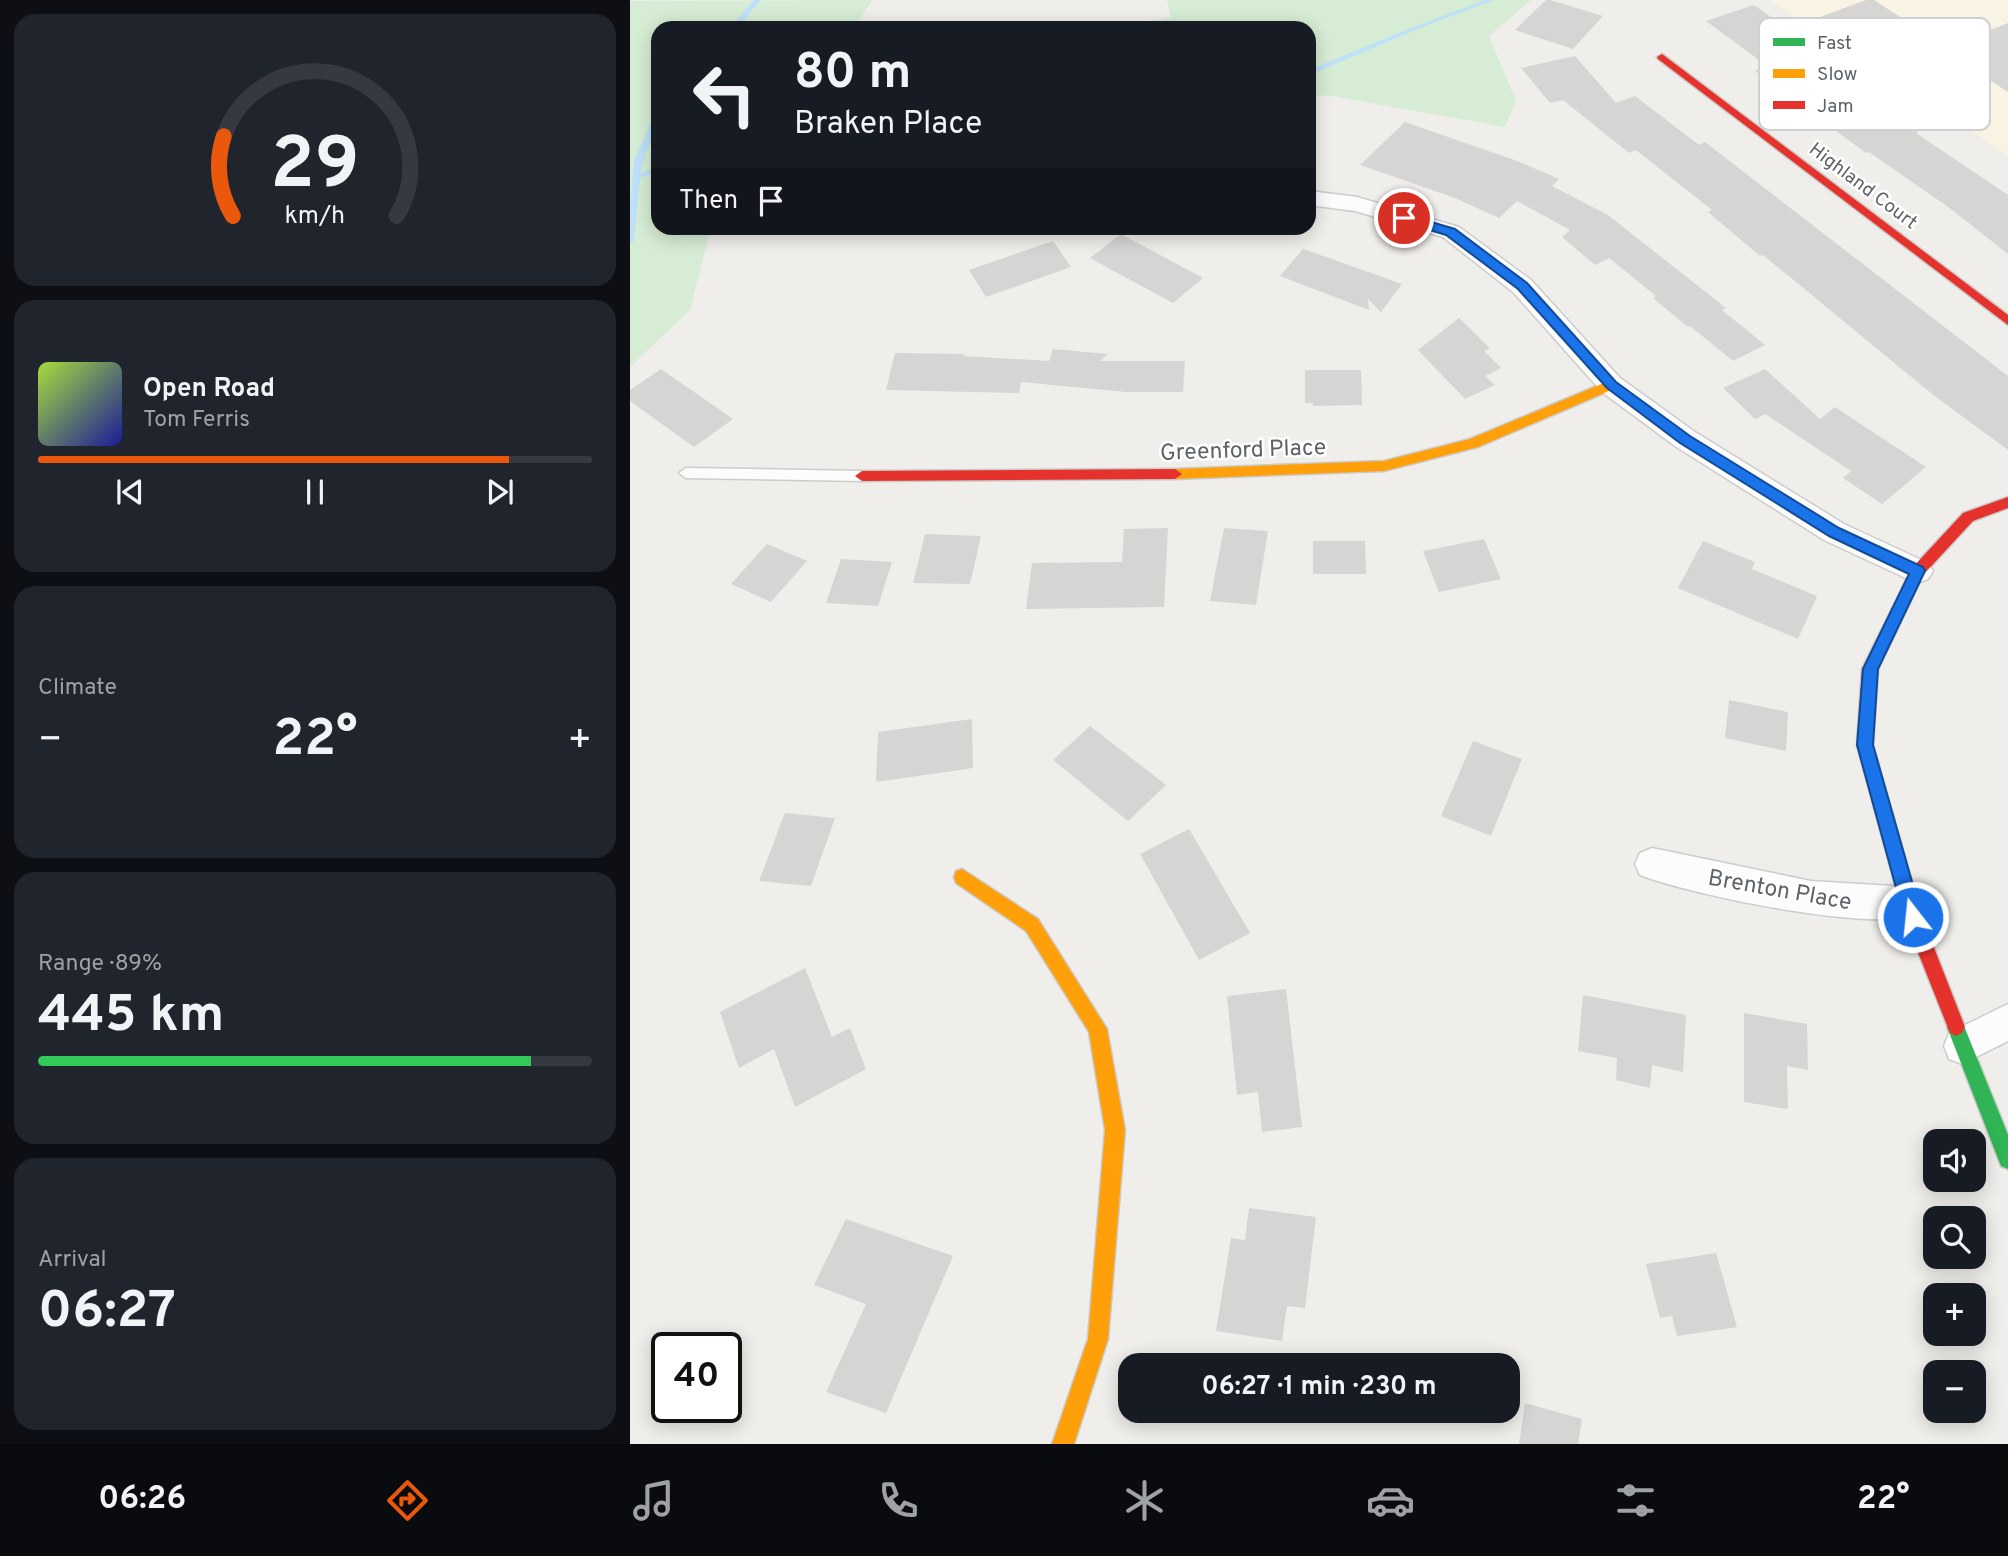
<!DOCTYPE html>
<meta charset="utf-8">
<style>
body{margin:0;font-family:Overpass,sans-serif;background:#20242c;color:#f1f3f6;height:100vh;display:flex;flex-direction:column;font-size:26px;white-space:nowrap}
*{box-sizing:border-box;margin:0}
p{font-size:23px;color:#9ea1a6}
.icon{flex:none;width:38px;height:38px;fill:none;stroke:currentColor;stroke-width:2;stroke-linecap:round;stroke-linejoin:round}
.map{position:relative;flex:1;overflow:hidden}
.drawer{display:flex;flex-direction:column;gap:14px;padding:14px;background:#0d0f14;width:630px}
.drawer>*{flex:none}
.guide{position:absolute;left:21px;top:21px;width:665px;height:214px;border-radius:21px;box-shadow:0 4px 18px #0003;background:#171b24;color:#f1f3f6;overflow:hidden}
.tools{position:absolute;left:1293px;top:1129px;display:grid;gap:14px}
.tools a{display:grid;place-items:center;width:63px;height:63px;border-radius:14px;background:#171b24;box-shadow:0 4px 18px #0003;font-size:35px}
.speed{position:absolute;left:21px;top:1332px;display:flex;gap:14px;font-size:35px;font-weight:700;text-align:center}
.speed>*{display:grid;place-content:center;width:91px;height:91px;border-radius:50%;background:#171b24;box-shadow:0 4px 18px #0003;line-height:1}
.speed .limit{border:4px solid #111;border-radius:10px;background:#fff;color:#111}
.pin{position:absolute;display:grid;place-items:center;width:60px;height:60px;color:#fff;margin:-30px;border:4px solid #fff;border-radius:50%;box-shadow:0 2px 7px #0007}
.me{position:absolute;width:77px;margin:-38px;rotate:344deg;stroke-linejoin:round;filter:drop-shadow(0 0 5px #0008)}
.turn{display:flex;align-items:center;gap:24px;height:147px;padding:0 28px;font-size:32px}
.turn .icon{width:91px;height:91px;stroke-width:2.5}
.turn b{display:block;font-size:49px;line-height:60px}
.then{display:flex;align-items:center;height:66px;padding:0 28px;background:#0003;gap:14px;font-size:26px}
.big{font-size:52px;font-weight:700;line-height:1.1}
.drawer .widget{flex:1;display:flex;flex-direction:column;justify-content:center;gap:10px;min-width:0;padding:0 24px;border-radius:21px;background:#20242c}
.drawer .dial{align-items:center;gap:0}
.dial svg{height:182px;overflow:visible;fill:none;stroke:#363941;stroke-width:7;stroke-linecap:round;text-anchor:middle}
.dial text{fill:#f1f3f6;stroke:none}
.song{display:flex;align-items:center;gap:21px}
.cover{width:84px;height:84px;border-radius:10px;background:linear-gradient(135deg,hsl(80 70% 55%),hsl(240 70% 35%))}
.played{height:7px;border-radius:4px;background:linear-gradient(90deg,#ea580c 85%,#363941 85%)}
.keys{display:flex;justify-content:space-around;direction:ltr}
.heat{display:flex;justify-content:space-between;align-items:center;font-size:38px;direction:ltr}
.charge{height:10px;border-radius:5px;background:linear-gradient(90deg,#34c759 89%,#363941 0)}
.trip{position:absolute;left:488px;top:1353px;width:402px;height:70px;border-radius:21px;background:#171b24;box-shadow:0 4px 18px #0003;font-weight:700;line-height:70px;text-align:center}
.dock{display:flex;height:112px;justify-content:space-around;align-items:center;background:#090b0e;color:#9ea1a6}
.dock .icon{width:49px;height:49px}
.dock .on{color:#ea580c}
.dock b{font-size:32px;color:#f1f3f6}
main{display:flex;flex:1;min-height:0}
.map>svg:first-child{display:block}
</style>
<main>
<section class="drawer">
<div class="widget dial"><svg viewBox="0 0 100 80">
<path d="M14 69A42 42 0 1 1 86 69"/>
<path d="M14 69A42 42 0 0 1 10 34" stroke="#ea580c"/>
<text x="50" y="56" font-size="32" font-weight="700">29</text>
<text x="50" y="72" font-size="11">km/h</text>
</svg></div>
<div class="widget">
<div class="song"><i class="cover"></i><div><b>Open Road</b><p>Tom Ferris</p></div></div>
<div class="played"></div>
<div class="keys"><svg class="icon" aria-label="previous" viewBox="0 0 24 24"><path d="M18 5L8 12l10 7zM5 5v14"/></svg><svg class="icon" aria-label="pause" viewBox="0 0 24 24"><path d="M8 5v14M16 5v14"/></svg><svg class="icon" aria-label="next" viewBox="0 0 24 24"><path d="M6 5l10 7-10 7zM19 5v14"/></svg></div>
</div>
<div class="widget"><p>Climate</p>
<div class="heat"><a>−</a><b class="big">22°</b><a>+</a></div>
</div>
<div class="widget"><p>Range · 89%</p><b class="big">445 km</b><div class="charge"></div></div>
<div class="widget"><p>Arrival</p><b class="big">06:27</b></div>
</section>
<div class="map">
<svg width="1378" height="1444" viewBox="0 0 1378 1444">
<rect width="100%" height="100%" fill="#efeeea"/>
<!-- commercial -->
<polygon fill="#f8f3e3" points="1139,0 1378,0 1378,155"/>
<!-- green -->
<g fill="#d6ecd4">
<polygon points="242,0 227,23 230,28 28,28 28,228 81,228 60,310 0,367 0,1"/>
<polygon points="537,0 901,0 859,36 886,101 875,127 702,96 679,95 679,28 478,28 541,17"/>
</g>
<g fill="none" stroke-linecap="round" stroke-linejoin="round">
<!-- stream -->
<g fill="#bee1f9" fill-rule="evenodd">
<polygon points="124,0 131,0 107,28 100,28"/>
<polygon points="855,0 864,0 790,28 679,75 679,70 786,26"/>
<path d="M25,114H28C28,135 13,150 11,173L28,167V172L10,178L4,241L0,244V202L4,160Z"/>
</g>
</g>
<!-- building -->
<g fill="#d6d5d3">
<polygon points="916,0 920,0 973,16 943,49 885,30"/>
<polygon points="1236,0 1244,0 1304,39 1210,76 1288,132 1286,133 1378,195 1378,254 1321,209 1239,152 1236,153 1125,71 1137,66 1076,21 1124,5 1158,29"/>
<polygon points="1378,23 1378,92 1312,49"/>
<polygon points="945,56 986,103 1005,96 1069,145 1075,142 1378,376 1378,450 1302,394 1133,255 1130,256 1078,212 1082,210 1006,150 999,153 933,100 920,103 891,68"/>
<polygon points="775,122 890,162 929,179 922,186 978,215 1096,308 1092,310 1135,345 1103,361 1060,326 1058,327 1023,298 1026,296 979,258 965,265 932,237 940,230 887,201 869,218 825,198 730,165"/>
<polygon points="491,234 573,278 543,303 460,258"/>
<polygon points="423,241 441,267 356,297 339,270"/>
<polygon points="673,249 699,258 772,284 751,312 738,299 739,310 650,276"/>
<polygon points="829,318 860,348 854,351 871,368 855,376 865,385 835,399 788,350"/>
<polygon points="423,349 478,354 470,361 555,361 553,392 496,392 391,382 389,393 256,390 265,353 334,354 333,356 419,361"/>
<polygon points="31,369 103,419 64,447 0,401 0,390"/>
<polygon points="1135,369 1190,419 1205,407 1296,467 1252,504 1213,478 1221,471 1135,414 1125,419 1093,388"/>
<polygon points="675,370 731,370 732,405 683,406 683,403 675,403"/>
<polygon points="538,528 534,607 396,609 402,563 492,562 494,529"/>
<polygon points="594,528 638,531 626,605 580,601"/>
<polygon points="295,534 351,536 340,584 283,583"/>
<polygon points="854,539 871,579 809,592 793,551"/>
<polygon points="683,541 735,541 736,574 683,574"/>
<polygon points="1073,541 1125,562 1122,569 1187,596 1168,639 1048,588"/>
<polygon points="137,544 177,561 141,602 101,584"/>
<polygon points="211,559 262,562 248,606 196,603"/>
<polygon points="1099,700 1158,712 1156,751 1095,738"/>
<polygon points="342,719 343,768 246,782 248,732"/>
<polygon points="460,726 536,785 498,821 423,760"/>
<polygon points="843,741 892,759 861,836 811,816"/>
<polygon points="155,813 205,818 181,886 129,881"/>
<polygon points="559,829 620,933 569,960 510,854"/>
<polygon points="175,968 202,1037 220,1028 236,1069 165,1107 144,1049 109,1068 90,1012"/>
<polygon points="656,989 672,1127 632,1132 628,1092 607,1095 597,996"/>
<polygon points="953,995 1056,1015 1053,1072 1022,1065 1020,1088 986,1080 987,1058 948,1051"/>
<polygon points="1114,1013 1177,1024 1178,1070 1157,1066 1158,1109 1114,1102"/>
<polygon points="619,1208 686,1217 675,1308 657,1306 652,1341 586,1331 601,1238 615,1240"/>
<polygon points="216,1219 323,1256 256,1413 196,1392 236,1304 184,1285"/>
<polygon points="1086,1253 1107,1327 1047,1336 1042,1316 1030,1318 1016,1264"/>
<polygon points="895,1403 952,1419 948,1444 889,1444"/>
</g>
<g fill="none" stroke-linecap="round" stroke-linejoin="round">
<defs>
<polygon id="lane" points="56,468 232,471 239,476 232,481 56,478 49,473"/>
<g id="street">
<polygon points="679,191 727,197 829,227 901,280 990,378 1065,432 1214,524 1298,563 1303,571 1298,579 1288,583 1278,579 1194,540 1045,446 972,392 883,292 813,237 725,211 679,205"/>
<path d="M1022,848L1181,881L1279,887L1291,892L1296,903L1291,914C1242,933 1062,895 1010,875L1005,864L1010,853Z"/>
<polygon points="1378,1004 1378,1041 1332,1064 1319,1059 1314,1046 1319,1033"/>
</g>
<polygon id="fast" points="1326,1018 1332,1021 1378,1135 1378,1169 1371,1166 1317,1027 1320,1021"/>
<g id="slow">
<polygon points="981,380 988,385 986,388 848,447 754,471 545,479 538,474 545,469 754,461 840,439"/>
<polygon points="332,869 408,919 477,1029 495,1130 478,1339 444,1444 422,1444 458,1339 475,1130 459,1032 396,931 326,883 324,877 326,871"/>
</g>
<g id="jam">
<polygon points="1032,54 1378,315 1378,325 1028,59 1027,57"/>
<polygon points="545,469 552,474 545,479 232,481 225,476 232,471"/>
<polygon points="1378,497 1378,508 1343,521 1293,575 1248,669 1243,745 1292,917 1335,1027 1332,1033 1326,1036 1320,1033 1274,917 1227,745 1232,669 1283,567 1333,513"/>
</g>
</defs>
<!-- lane casing -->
<use href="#lane" stroke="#ccc" stroke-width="3"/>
<!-- street casing -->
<use href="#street" stroke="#ccc" stroke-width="3"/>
<!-- fast casing -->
<use href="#fast" stroke="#cbcbca" stroke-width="3"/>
<!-- slow casing -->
<use href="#slow" stroke="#cbcbca" stroke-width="3"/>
<!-- jam casing -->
<use href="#jam" stroke="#cbcbca" stroke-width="3"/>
<!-- lane -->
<use href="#lane" fill="#fdfcfc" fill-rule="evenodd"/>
<!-- street -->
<use href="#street" fill="#fdfcfc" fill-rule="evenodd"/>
<!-- fast -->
<use href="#fast" fill="#30b455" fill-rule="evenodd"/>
<!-- slow -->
<use href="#slow" fill="#ff9f0a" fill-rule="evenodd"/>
<!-- jam -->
<use href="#jam" fill="#e5322d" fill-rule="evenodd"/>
</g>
<!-- route -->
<polygon fill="#1a73e8" stroke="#114b97" stroke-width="2" points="774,214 825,229 897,283 986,382 1060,436 1209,528 1293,567 1295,571 1248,669 1243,745 1292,917 1289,923 1283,925 1277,923 1274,917 1227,745 1233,669 1279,574 1199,536 1050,443 977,388 888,289 816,235 770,221 768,218"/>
<g text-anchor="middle" stroke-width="5" stroke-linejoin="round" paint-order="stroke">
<!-- far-street labels -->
<g font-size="19" fill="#5e6368" stroke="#fff">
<text transform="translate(1234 185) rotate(37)" y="7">Highland Court</text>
</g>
<!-- street labels -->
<g font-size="23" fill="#5e6368" stroke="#fff">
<text transform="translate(613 449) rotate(-2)" y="8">Greenford Place</text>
<text transform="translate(1150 889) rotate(10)" y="8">Brenton Place</text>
</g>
</g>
<!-- legend -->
<rect x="1129" y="18" width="231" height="112" rx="10" fill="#fff" stroke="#cfd0d2" stroke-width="2"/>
<rect x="1143" y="38" width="32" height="8" fill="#30b455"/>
<rect x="1143" y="69" width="32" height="9" fill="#ff9f0a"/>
<rect x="1143" y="101" width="32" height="8" fill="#e5322d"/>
<g font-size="19" fill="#5e6368">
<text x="1187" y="49">Fast</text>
<text x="1187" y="80">Slow</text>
<text x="1187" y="112">Jam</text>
</g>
</svg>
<div class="tools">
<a><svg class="icon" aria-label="sound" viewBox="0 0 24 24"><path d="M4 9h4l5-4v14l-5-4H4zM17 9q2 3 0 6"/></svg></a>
<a><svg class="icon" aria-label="search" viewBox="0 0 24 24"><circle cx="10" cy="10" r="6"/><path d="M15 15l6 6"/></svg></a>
<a>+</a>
<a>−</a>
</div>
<div class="speed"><div class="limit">40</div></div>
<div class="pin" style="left:774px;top:218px;background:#d93025"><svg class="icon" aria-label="arrive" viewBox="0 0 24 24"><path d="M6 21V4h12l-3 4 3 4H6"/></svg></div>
<svg class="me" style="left:1283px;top:917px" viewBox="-20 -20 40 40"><circle r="17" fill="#1a73e8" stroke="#fff" stroke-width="3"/><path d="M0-11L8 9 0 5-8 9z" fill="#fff"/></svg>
<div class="trip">06:27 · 1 min · 230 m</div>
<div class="guide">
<div class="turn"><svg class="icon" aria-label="left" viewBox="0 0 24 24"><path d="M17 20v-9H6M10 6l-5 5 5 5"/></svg><div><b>80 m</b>Braken Place</div></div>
<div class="then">Then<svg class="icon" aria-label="arrive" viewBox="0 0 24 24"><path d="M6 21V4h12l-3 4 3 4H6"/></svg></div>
</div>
</div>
</main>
<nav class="dock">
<b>06:26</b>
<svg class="icon on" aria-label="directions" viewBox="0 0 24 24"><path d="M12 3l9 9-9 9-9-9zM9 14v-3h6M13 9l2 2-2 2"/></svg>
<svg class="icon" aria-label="music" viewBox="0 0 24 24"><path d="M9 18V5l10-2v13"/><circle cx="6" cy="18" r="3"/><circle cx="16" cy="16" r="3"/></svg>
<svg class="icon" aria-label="phone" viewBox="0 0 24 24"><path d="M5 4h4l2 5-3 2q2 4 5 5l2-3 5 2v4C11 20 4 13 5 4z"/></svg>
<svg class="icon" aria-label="climate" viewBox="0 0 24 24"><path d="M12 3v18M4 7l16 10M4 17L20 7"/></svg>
<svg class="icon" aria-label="car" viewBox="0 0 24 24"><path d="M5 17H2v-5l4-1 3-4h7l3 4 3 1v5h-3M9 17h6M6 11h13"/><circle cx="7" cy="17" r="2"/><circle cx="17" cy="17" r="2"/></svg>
<svg class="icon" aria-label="filters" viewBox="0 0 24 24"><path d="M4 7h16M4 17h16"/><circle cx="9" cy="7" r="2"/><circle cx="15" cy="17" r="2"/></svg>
<b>22°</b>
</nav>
